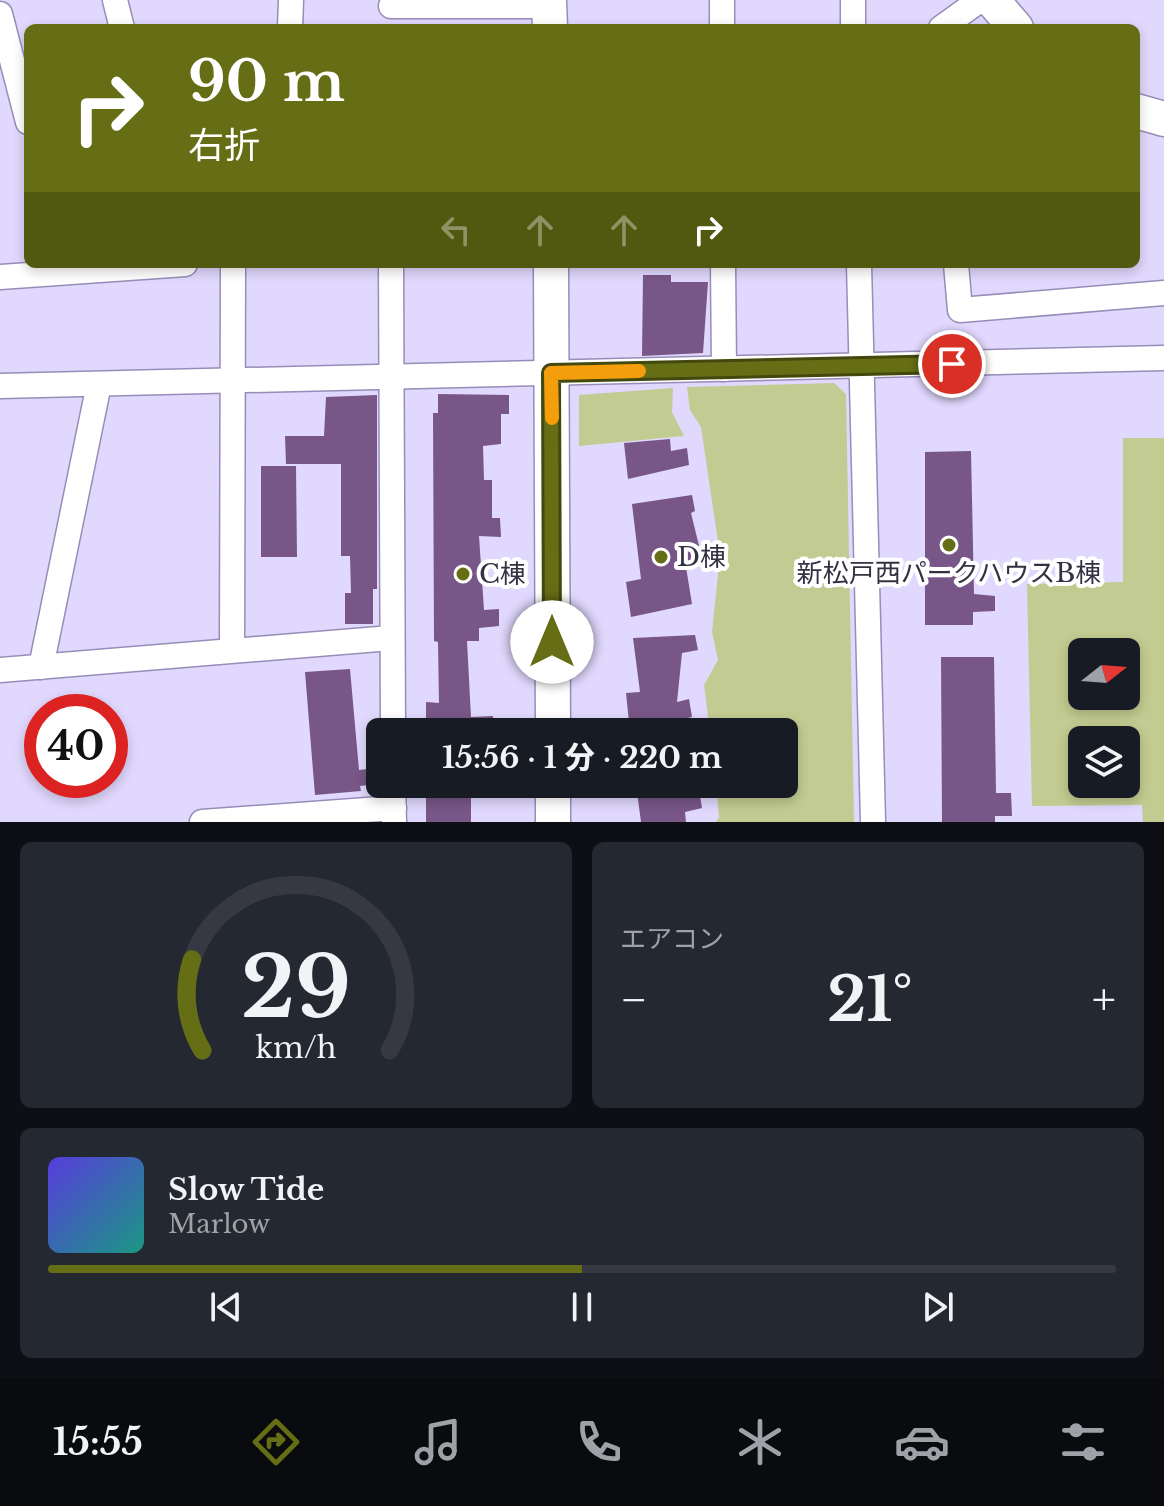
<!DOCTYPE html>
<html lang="ja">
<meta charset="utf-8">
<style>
body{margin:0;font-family:"Libre Baskerville","Noto Sans JP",serif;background:#242831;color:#f1f3f6;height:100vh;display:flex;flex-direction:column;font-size:30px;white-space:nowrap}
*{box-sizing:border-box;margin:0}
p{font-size:26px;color:#9ea1a6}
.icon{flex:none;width:44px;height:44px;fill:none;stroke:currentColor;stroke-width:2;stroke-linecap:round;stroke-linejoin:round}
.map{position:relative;height:822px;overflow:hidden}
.panel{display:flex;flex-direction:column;gap:20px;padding:20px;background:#0d0f14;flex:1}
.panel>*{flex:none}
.top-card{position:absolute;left:24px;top:24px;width:1116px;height:244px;border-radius:12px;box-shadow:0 4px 12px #0003;background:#666e15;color:#fff;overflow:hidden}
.needle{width:52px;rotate:73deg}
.buttons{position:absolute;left:1068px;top:638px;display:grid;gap:16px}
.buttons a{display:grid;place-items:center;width:72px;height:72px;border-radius:12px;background:#171b24;box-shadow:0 4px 12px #0003;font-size:40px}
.speed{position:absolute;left:24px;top:694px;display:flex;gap:16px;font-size:40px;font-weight:700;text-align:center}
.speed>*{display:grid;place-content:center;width:104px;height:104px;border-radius:50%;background:#171b24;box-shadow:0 4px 12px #0003;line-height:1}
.speed .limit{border:12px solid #d22;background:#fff;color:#111}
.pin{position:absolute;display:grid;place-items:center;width:68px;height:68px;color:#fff;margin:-34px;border:4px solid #fff;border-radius:50%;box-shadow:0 2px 8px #0007}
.me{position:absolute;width:88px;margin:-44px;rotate:0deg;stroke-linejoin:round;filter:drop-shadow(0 0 6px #0008)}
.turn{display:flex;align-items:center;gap:28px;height:168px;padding:0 32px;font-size:36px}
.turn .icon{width:104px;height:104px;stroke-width:2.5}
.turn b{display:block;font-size:56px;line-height:68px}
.lanes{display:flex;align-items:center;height:76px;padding:0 32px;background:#0003;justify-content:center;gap:40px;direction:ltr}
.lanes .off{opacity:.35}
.big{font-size:60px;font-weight:800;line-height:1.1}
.panel .card{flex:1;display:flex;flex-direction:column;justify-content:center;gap:12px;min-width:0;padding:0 28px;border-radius:12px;background:#242831}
.panel .dial{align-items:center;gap:0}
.dial svg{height:208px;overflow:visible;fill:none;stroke:#363941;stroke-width:7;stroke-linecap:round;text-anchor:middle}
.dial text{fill:#f1f3f6;stroke:none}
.song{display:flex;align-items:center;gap:24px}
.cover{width:96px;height:96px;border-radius:12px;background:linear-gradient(135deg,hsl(250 70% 55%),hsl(170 70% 35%))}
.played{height:8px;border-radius:4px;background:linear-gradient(90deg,#666e15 50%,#363941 50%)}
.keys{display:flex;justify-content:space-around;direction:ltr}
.heat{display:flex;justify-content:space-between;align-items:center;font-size:44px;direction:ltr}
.panel .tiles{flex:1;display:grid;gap:20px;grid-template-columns:1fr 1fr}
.card:last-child{grid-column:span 2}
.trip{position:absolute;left:366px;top:718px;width:432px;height:80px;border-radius:12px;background:#171b24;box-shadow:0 4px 12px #0003;font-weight:800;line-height:80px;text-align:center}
.dock{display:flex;height:128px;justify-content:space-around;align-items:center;background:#090b0e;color:#9ea1a6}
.dock .icon{width:56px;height:56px}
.dock .active{color:#666e15}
.dock b{font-size:36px;color:#f1f3f6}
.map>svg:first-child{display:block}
</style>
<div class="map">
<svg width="1164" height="822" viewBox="0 0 1164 822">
<rect width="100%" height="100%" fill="#e0d8fd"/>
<!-- green -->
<g fill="#c2cb91" fill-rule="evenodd">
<polygon points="834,383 846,394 854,822 716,822 719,817 716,784 784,784 784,732 710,732 704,685 718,660 712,632 720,555 701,427 690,410 687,387"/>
<polygon points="673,388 672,412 684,436 579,446 579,395"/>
<path d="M1123,438H1164V822H1143L1142,805L1032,806L1027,584L1123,582ZM1082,652H1126V696H1082ZM1082,740H1126V784H1082Z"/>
</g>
<!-- building -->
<g fill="#785687">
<polygon points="643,275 671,275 671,282 708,282 703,353 642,356"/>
<polygon points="438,394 509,395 509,414 501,414 501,444 483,446 484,480 492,480 492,518 500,518 501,537 479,536 484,610 499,609 499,626 479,628 479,641 467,641 471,717 493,716 494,732 426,732 426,702 439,703 438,642 434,641 433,413 438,413"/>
<polygon points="377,395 377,589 373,589 373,624 345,624 345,593 351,593 350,556 341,556 341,464 286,464 285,436 324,436 326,397"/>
<polygon points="670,439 671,451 687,448 689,465 628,479 624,443"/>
<polygon points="971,451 974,594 995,596 995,611 973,612 973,625 925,625 925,452"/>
<polygon points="261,466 296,466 297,557 261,557"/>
<polygon points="692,495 695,511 691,513 702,558 685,561 692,604 631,617 626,582 641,579 632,504"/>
<polygon points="695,635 698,650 682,653 677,702 689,699 692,717 674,721 675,732 630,732 626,693 640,692 633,638"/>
<polygon points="941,657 994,657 996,793 1011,793 1012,816 995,816 995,822 942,822"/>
<polygon points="350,669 359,770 368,769 369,785 360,786 361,791 315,795 305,672"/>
<rect x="426" y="784" width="45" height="38"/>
<polygon points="636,784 682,784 683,792 699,790 702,808 685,812 686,822 641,822"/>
</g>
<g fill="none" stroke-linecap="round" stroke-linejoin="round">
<defs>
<g id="street">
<polyline points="115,0 122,28"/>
<polyline points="722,0 722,28"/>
<polyline points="853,0 853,28"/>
<polyline points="391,6 549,6"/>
<polyline points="0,14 28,122"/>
<polyline points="290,28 291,0"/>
<polyline points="941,28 980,0"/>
<polyline points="391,264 393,732"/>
<polyline points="723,264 724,369"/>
<polyline points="859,264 873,822"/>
<polyline points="956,264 960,310 1164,293"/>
<polyline points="0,277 185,264"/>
<polyline points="0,386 1164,358"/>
<polyline points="232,649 233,264"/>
<polyline points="41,667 99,384"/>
<polyline points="0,670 391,638"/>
<polyline points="393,784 394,822"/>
<polyline points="202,822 394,808"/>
</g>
<g id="secondary">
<polyline points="549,0 550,28"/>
<polyline points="992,0 1016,28"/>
<polyline points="1136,111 1164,119"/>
<polyline points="551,264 553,732"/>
<polyline points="553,784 553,822"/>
</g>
</defs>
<!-- street casing -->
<use href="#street" stroke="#978db8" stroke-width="27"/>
<!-- secondary casing -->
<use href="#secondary" stroke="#978db8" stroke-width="37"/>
<!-- street -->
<use href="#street" stroke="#fff" stroke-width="24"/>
<!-- secondary -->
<use href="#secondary" stroke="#fff" stroke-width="34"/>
</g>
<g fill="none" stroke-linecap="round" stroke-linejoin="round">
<defs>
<polyline id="route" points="552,642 551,373 952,364"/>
</defs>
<!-- route casing -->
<use href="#route" stroke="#42480e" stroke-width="20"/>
<!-- route -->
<use href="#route" stroke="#666e15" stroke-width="14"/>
<!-- slow -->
<polyline stroke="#f59e0b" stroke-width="14" points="552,418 551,373 639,371"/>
</g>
<!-- markers -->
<g fill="#666e15" stroke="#fff" stroke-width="3">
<circle cx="949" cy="545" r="8"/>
<circle cx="661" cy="557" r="8"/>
<circle cx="463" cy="574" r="8"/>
</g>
<g text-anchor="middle" stroke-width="8" stroke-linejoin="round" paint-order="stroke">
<!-- poi labels -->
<g font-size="26" fill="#353143" stroke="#fff" text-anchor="start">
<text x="677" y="566">D棟</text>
<text x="949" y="582" text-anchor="middle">新松戸西パークハウスB棟</text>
<text x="479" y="583">C棟</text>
</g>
</g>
</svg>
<div class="buttons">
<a><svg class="needle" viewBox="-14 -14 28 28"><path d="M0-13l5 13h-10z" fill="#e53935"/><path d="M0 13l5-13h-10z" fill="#9ea1a6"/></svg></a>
<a><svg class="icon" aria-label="layers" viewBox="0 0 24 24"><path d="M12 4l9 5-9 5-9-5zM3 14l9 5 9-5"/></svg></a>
</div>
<div class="speed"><div class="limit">40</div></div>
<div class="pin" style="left:952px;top:364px;background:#d93025"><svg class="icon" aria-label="arrive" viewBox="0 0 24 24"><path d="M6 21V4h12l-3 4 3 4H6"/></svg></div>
<svg class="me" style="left:552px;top:642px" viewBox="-20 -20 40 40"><circle r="19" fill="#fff"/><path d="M0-13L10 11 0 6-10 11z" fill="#666e15"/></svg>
<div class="trip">15:56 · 1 分 · 220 m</div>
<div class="top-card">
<div class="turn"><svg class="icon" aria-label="right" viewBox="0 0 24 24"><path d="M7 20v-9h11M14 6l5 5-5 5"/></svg><div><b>90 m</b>右折</div></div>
<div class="lanes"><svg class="icon off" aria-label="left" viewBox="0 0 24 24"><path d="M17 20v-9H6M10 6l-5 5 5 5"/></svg><svg class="icon off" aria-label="ahead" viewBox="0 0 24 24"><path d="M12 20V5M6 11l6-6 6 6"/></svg><svg class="icon off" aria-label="ahead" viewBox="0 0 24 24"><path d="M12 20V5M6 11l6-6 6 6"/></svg><svg class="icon" aria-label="right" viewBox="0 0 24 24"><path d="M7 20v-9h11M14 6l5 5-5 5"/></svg></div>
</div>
</div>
<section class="panel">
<div class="tiles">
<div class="card dial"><svg viewBox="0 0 100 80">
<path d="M14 69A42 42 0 1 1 86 69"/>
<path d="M14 69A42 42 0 0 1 10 34" stroke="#666e15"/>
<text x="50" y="56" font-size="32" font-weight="700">29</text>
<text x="50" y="72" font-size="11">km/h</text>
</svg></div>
<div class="card"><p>エアコン</p>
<div class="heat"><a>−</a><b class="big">21°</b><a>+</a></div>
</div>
<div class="card">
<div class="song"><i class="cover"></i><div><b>Slow Tide</b><p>Marlow</p></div></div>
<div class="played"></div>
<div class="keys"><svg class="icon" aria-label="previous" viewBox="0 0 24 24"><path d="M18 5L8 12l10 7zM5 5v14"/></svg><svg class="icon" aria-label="pause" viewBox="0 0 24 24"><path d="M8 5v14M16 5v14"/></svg><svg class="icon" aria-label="next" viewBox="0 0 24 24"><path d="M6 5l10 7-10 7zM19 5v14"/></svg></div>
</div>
</div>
</section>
<nav class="dock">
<b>15:55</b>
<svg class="icon active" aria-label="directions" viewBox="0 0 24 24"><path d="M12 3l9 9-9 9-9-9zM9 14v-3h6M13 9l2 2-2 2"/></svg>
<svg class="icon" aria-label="music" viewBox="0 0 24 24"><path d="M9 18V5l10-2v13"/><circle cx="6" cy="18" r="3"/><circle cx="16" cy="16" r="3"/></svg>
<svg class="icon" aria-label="phone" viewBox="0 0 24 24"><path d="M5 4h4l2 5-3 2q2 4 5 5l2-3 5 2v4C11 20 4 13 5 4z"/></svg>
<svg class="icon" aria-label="climate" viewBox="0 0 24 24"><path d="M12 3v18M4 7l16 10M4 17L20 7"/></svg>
<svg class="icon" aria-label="car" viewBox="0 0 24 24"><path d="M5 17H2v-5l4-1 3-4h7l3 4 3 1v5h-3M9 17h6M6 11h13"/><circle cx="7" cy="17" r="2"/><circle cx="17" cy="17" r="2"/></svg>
<svg class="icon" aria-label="filters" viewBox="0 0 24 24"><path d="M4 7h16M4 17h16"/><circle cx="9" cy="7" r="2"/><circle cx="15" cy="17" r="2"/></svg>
</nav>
